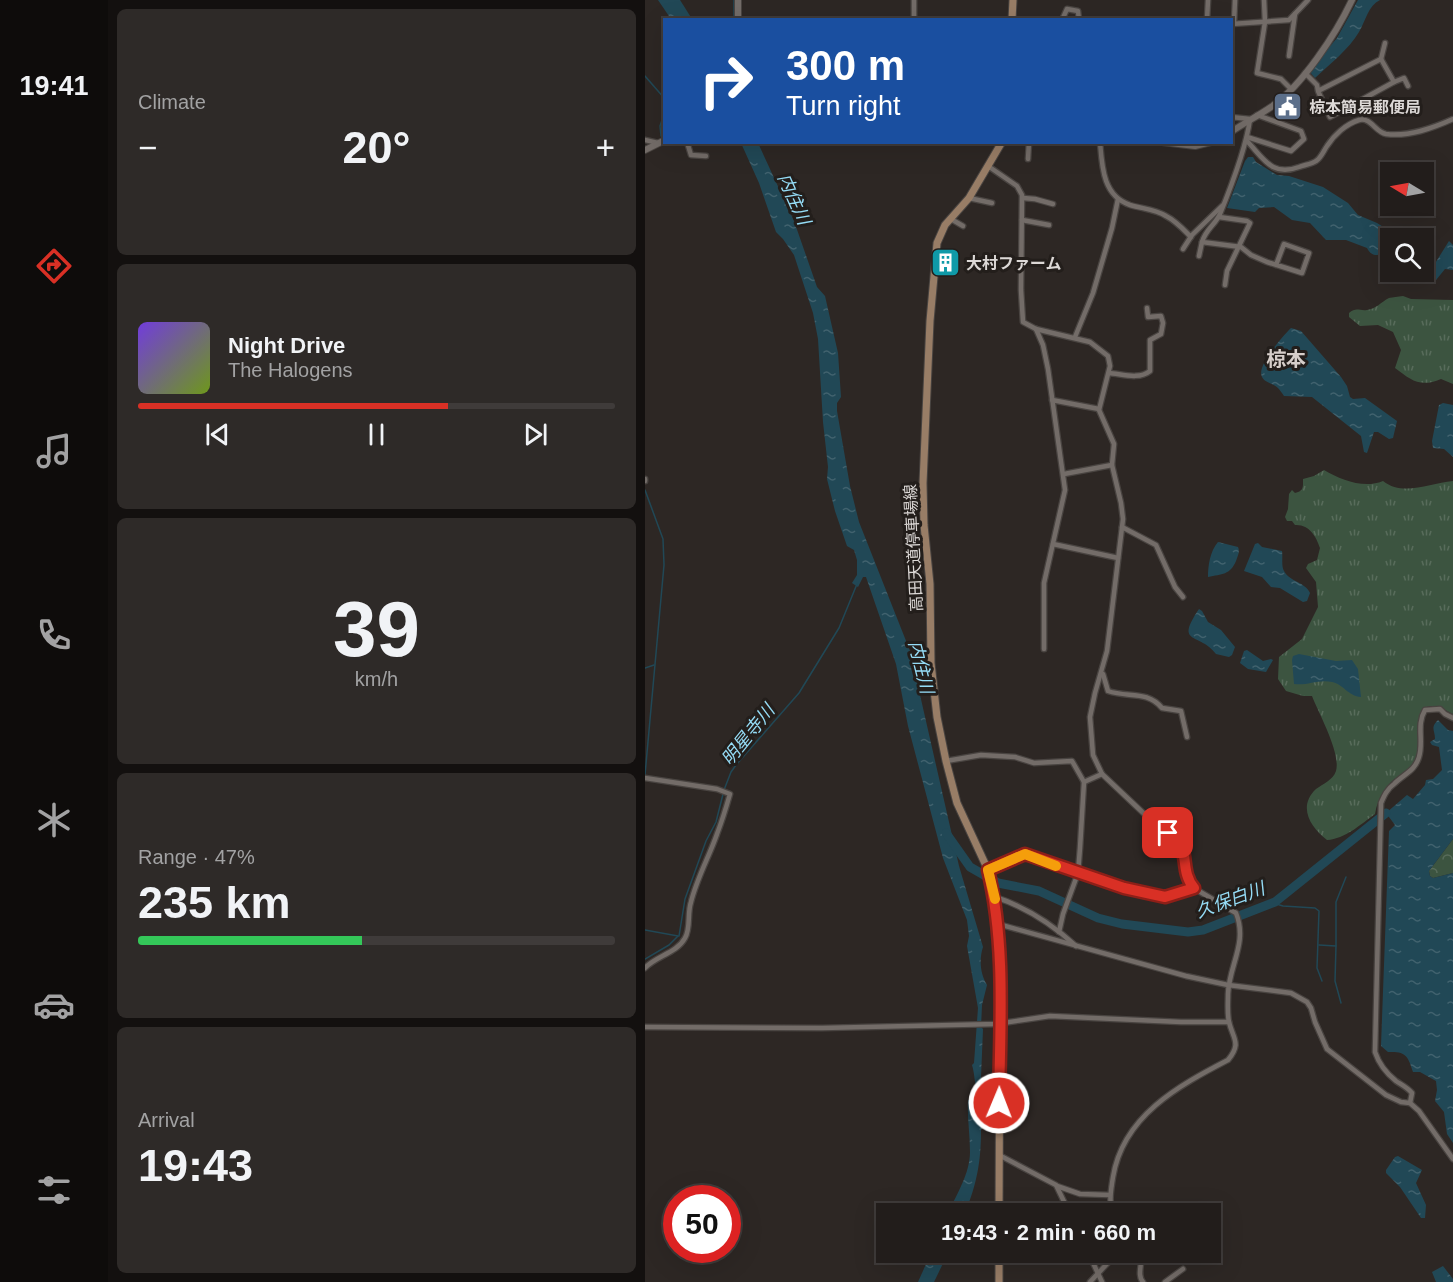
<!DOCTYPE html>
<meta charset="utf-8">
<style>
body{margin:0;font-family:Helvetica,"Noto Sans JP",sans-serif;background:#2e2a28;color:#f1f3f6;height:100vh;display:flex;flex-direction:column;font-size:22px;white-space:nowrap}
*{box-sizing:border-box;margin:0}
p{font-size:20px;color:#a2a2a3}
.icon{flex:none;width:33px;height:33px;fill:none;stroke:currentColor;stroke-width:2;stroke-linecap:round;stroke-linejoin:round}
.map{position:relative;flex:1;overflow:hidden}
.drawer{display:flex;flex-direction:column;gap:9px;padding:9px;background:#13100f;width:537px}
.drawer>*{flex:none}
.top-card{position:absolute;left:18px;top:18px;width:570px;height:126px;border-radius:0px;box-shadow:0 6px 24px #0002,0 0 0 2px #3f3b3a;background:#1a4fa0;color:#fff;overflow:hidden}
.needle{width:39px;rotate:280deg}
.fabs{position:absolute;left:735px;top:162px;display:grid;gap:12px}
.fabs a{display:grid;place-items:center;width:54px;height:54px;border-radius:0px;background:#221d1b;box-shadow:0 6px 24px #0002,0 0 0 2px #3f3b3a;font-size:30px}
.speed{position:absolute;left:18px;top:1185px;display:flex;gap:12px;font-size:30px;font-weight:700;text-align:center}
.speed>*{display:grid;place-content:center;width:78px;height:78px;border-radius:50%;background:#221d1b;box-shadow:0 6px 24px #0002,0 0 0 2px #3f3b3a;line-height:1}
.speed .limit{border:9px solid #d22;background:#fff;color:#111}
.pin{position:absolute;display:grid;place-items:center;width:51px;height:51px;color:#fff;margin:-26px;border-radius:12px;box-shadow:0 3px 9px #0006}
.me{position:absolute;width:66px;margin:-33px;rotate:1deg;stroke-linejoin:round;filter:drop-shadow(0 0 4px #0008)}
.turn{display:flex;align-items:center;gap:21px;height:126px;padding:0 24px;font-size:27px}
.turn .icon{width:78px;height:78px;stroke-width:2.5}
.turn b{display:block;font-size:42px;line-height:51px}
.big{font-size:45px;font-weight:800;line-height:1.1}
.drawer .widget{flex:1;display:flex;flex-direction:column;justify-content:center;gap:9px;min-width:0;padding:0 21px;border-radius:9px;background:#2e2a28}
.drawer .dial{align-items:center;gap:0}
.dial b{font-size:78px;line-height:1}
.song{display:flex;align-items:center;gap:18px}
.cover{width:72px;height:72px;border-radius:9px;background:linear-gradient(135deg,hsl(260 70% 55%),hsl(80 70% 35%))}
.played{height:6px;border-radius:3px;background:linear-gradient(90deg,#d93025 65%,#3f3b3a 65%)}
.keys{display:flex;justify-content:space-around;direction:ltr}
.heat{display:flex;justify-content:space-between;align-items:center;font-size:33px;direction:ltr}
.charge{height:9px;border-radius:4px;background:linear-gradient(90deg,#34c759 47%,#3f3b3a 0)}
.trip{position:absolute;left:231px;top:1203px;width:345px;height:60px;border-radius:0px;background:#221d1b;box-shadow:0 6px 24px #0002,0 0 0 2px #3f3b3a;font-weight:800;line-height:60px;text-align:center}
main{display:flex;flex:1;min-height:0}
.tab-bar{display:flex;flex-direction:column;width:108px;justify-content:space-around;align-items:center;background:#0e0c0b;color:#a2a2a3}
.tab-bar .icon{width:42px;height:42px}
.tab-bar .selected{color:#d93025}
.tab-bar b{font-size:27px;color:#f1f3f6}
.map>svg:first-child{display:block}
</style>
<main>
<nav class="tab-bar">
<b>19:41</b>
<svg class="icon selected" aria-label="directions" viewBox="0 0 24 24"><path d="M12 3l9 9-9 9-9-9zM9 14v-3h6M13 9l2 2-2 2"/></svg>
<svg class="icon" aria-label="music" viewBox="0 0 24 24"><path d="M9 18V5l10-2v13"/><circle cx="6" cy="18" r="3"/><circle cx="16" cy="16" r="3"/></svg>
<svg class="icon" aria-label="phone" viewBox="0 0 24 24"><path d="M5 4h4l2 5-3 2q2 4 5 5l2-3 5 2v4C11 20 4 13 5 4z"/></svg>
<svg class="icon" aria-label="climate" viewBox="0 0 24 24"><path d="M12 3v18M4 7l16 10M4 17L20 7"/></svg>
<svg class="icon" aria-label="car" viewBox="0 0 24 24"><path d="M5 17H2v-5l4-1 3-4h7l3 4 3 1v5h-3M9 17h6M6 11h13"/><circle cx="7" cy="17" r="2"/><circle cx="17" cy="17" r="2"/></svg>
<svg class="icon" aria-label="filters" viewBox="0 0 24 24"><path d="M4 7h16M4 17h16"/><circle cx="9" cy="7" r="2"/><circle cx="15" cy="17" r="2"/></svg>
</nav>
<section class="drawer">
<div class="widget"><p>Climate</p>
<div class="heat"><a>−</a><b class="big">20°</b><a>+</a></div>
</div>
<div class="widget">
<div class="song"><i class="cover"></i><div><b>Night Drive</b><p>The Halogens</p></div></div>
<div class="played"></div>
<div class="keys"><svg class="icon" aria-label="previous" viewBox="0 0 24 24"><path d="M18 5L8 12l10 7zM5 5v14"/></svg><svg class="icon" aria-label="pause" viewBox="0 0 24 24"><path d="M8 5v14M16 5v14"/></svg><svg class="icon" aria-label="next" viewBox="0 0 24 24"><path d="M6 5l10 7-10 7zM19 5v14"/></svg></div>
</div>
<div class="widget dial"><b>39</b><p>km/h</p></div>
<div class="widget"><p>Range · 47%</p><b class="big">235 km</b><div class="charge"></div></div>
<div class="widget"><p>Arrival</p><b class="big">19:43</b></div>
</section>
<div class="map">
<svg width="808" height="1282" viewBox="0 0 808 1282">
<defs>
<pattern id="grass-tufts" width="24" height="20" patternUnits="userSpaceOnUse" patternTransform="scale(1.5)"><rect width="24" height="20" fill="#3c5440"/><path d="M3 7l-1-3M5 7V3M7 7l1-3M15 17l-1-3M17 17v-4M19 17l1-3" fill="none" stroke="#586c5b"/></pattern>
<pattern id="forest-crowns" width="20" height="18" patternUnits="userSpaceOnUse" patternTransform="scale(1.5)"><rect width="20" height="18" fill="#3c5440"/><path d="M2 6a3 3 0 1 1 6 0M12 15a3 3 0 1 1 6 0" fill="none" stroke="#586c5b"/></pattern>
<pattern id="water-ripples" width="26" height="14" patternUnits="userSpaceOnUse" patternTransform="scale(1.5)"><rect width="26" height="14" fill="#214856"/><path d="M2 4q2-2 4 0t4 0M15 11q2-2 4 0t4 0" fill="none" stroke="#41626e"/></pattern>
</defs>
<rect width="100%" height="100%" fill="#2d2724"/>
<!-- grass -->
<g fill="url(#grass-tufts)">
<path d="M758,296L766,299L808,300V384L796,379C775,388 766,380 750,368L756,350L748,332L733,325L715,326L704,317V313C711,307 714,311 722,310C731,309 736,302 744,298C748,297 753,297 758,296Z"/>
<path d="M679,470C696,480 719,489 738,481C758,497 785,483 808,481V714C796,709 792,703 779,708C767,726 780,746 769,763C766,768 760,772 755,775C740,785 733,797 730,814C716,824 700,839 682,840C666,828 652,807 671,789C678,784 688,780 691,771C696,753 674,714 667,696H658L641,691L633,679L634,657L657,639L673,607L671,582L661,568L663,564L672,560L675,548C671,536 664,524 650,525L647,521H642L640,517L643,509L644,494L647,490L650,493C659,491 658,487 658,479L669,476Z"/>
</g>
<!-- forest -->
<polygon fill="url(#forest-crowns)" points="808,839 808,873 788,878 785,876 784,871"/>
<!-- water -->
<g fill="url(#water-ripples)">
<polygon points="13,0 35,0 47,19 26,19"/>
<path d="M713,0H735C723,6 721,20 714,32C704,49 685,64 670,78L664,71L692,38Z"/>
<path d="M96,143H113L149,221L172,287L180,296L193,353L196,397L192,403V411L205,486L214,522L265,651L314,866L338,947C334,959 335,974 342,985L337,1005L336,1027L338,1029L336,1077L341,1095V1111L345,1112L344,1121L336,1130C336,1162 332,1183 320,1213H303C312,1194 325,1173 325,1152C325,1134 322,1117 323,1100H327L333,1092C329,1084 330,1074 327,1065L329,1063L333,1008L322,946L324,936L322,920L298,858L263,726L251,664L221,577H218L213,587L207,583L212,575V560L209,550L202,546L190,511L182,479L183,467L178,422L173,339L168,313L149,255L138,239L131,232L114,183Z"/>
<path d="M603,157H608L611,162L632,175L644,176L678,187L703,203L713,215L732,223L743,230L758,233L763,238H746L745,253C734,254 728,259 722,248L701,240H681L665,223L647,220L629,207L614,208L610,212L582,208L600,161Z"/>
<polygon points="804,241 808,245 808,270 800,269 791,280 784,273"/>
<path d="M646,328L656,331L696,377L702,386L705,397L708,399L720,398L752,421L748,438L744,439L733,432H729L722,453L719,452L716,436L667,397L639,396C637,393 635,390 633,388C628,383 620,383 617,377C611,366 638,336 646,328Z"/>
<polygon points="798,403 808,405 808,457 799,449 788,448 787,441 794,405"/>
<path d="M573,542L593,547C595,552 593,555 591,561C585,575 577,574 563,577C563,566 565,551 573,542Z"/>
<path d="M613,543L617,547L637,551C638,557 636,566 639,571C645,582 660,582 665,593L662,601L658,602L635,588L626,587L617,577L599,571L610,544Z"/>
<path d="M554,609L557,611L563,622L576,630L590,647L587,655L584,657L571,654C555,632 529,646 554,609Z"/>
<polygon points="602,650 618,661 626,659 628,660 621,672 603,669 595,663 599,651"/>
<path d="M654,654L691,661L707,660L713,669L716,697C703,696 698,684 687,682C673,679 662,686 649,684L647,660L648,656Z"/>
<path d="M793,720L803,730L808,731V839L784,871L785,876L788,878L808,873V1143L802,1134L799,1112L790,1101L792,1090L791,1081L775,1072H768C763,1056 761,1051 743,1052L736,1046L744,831L750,825L741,813L762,795L768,799L780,785L781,780L788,779L797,770L794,747L787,745L785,742L790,739C790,730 785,728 793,720Z"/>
<polygon points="753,1156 777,1170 771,1183 781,1205 780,1218 776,1218 755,1187 741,1173 741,1170 750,1157"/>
<polygon points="286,1253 303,1253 289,1282 273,1282"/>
<polygon points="798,1266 808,1279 808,1282 791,1282 787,1272"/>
</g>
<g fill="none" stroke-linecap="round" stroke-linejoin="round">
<!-- stream -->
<g stroke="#214856" stroke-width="1.5">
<polyline points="89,20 89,0"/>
<polyline points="0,76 20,99"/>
<polyline points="16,136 15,126 20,111"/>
<polyline points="0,490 18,539 19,565 0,775"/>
<polyline points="0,668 9,665"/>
<polyline points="79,790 86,772 91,765 154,693 194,628 212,584"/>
<polyline points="628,903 638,906 670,908 674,911 672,968 677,981"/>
<polyline points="0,930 33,936"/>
<polyline points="34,936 40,899 61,841 71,822 78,794"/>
<polyline points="674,945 691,946 690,981 696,1003"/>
<polyline points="691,946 691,902 701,877"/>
<polyline points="0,959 24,945 33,936"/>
</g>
<!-- river -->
<polyline stroke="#214856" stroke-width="9" points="301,833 325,867 353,883 394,891 453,918 477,924 543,932 558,930 630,902 741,813"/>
<defs>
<g id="minor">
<polyline points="269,0 269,20"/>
<polyline points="619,0 620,22 612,73 636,79 646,89"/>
<polyline points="417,20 422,9 433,11 434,20"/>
<polyline points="562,20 563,0"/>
<polyline points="589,23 590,0"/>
<polyline points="586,24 644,20 663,0"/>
<polyline points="644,56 650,14"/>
<polyline points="736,59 740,43"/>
<polyline points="660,73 672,85 673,91 736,59 749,82 685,117 673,91"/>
<polyline points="749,82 759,78 763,86"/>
<path d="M586,117L605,119C601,149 586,187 575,214C570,225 561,229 557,242L596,247L606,255L622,262L657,273L664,253L639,244L631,265"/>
<polyline points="602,137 646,151 659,139 656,131 612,115"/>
<polyline points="0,140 13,143"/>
<path d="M602,141C619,159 627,177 654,167C659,165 667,164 671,161C676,158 679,150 682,146C689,135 701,124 714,120C726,117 730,132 741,134C764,137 788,128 808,119"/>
<polyline points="42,142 46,155 61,156"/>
<path d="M455,142C457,167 458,196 485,205C498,209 510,209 521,216C531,221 538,229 546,237"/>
<polyline points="383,159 384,142"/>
<path d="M343,166L372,186L377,195L376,290L378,322L391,329L445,342L463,356L465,366L454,410L469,444L467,465L476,503L478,519L462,651L450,693L445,717L448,755L457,774L511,825L534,842L538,849L540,872L547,887L591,913C603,943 584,965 583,994C583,1003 582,1013 584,1022C588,1039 597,1043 583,1060C533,1086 478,1116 468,1177C466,1189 464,1201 467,1214"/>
<polyline points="324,198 347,203"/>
<polyline points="378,198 390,199 408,204"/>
<polyline points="574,217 602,221 605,223 582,271 580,285"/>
<polyline points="306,219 318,226"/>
<polyline points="377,220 404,225"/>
<polyline points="538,249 547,235 577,206"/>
<polyline points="554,256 557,242"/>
<polyline points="391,329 398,345 403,369 420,490 399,583 399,649"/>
<polyline points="430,337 448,293 467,228 473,199"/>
<path d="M464,373C477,374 494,380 505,371V340L516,334L518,323L516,316L503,317L502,308"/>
<polyline points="407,400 454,409"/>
<polyline points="419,474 467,465"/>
<polyline points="0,479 0,481"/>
<polyline points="477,527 511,545 530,587 538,597"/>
<polyline points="408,544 473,558"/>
<path d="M458,674L463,691C483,698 502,690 517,708L536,711L542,737"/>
<polyline points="301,761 336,755 370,757 389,763 427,761 439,782 435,848 433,873 418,914 414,932"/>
<path d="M0,778L72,789L85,794C81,808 77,821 72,834C64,857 52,878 46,902C42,914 46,928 40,938C32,953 11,956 0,968"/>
<polyline points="439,782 457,774"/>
<polyline points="343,870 380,854 479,888 520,897 549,889"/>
<path d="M350,897C381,907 407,924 431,946"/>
<polyline points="353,924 541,976 583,985 646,993 662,1002 666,1008 670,1022 682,1049 741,1095 756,1102 765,1103 774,1111 808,1159"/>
<polyline points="0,1027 177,1028 351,1024 405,1016 536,1022 584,1022"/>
<path d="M765,1103L767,1093C763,1088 757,1085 751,1081C741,1073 734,1064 730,1052L736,803C739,796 742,789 749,784C759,774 770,771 774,757C779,741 771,725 780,710L795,709L800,714L808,718"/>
<polyline points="354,1155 411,1185 425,1214"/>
<polyline points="412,1186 435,1194 465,1195"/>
<polyline points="443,1252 457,1282"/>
<path d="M495,1252C499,1262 491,1274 498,1282"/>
<polyline points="445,1282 473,1252"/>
<polyline points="520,1282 538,1269"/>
</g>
<g id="tertiary">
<polyline points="93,20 93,0"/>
<path d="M586,132C599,123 613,116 626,107C657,86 691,34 707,0"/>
<polyline points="517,142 550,146 566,142"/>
<polyline points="0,150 20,140"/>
</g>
<g id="secondary">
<polyline points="367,20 368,0"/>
<polyline points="354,1214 355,981 352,911 343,870 312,803 301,761 292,717 286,663 285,584 279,525 278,483 285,321 292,243 300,225 324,198 357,142"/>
<polyline points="354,1282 354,1252"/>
</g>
</defs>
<!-- minor casing -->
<use href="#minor" stroke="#494441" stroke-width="7"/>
<!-- tertiary casing -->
<use href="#tertiary" stroke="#494441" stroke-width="8"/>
<!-- secondary casing -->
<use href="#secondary" stroke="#494441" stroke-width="9"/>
<!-- minor -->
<use href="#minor" stroke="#736c68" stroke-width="4.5"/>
<!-- tertiary -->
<use href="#tertiary" stroke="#736c68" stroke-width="6"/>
<!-- secondary -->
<use href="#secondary" stroke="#987d66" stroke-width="7"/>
</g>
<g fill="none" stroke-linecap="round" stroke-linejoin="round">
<defs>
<path id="route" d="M354,1103C355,1026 361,945 343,870L380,854L479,888L520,897L549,888C536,873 543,854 534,842C532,839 526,836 523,833"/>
</defs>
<!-- route casing -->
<use href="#route" stroke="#8d1f18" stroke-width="15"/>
<!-- route -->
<use href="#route" stroke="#d93025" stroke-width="10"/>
<!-- slow -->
<polyline stroke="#f59e0b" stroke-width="10" points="350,899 343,870 380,854 411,866"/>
</g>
<!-- icons -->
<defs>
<symbol id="civic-square" viewBox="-11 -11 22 22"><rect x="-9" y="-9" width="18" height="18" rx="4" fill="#5c6f8a" stroke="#231e1b"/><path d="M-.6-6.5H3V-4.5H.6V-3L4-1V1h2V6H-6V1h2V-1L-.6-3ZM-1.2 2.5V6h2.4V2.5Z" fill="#fff"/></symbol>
<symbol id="building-square" viewBox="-11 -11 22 22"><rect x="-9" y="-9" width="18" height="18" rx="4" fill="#0f9aa8" stroke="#231e1b"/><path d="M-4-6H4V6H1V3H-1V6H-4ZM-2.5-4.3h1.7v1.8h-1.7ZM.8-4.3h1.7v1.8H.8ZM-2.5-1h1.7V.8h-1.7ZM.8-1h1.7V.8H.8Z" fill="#fff"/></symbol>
</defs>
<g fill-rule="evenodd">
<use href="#civic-square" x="626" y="90" width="33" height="33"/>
<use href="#building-square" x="284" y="246" width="33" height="33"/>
</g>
<g text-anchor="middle" stroke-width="6" stroke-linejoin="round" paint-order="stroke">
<!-- poi labels -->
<g font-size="16" font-weight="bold" fill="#dcd8d6" stroke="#231e1b" text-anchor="start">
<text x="664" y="113">椋本簡易郵便局</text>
<text x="321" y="269">大村ファーム</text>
</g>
<!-- street labels -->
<g font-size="16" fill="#dcd8d6" stroke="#231e1b">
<text transform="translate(268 548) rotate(-93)" y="6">高田天道停車場線</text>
</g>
<!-- water labels -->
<g font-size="18" font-style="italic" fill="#95dcf6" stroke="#231e1b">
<text transform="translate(149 199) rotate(66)" y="6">内住川</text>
<text transform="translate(276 667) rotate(76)" y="6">内住川</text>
<text transform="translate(103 735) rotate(-51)" y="6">明星寺川</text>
<text transform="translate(585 900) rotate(-20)" y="6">久保白川</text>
</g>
<!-- quarter labels -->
<g font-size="20" font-weight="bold" fill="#d6ceca" stroke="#231e1b">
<text x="641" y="366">椋本</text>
</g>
</g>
</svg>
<div class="fabs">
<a><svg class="needle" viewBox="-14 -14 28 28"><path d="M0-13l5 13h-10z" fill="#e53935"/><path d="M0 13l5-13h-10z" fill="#a2a2a3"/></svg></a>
<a><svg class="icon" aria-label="search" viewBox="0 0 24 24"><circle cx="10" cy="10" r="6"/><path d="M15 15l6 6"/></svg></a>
</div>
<div class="speed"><div class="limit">50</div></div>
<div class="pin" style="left:523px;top:833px;background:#d93025"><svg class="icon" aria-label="arrive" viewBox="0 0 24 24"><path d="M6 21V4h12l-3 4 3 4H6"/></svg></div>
<svg class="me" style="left:354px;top:1103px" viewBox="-20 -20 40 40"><circle r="17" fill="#d93025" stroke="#fff" stroke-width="3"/><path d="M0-11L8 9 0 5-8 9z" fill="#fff"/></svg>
<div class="trip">19:43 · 2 min · 660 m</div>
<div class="top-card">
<div class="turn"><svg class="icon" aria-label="right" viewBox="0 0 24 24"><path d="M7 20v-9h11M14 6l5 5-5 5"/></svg><div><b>300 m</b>Turn right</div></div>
</div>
</div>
</main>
